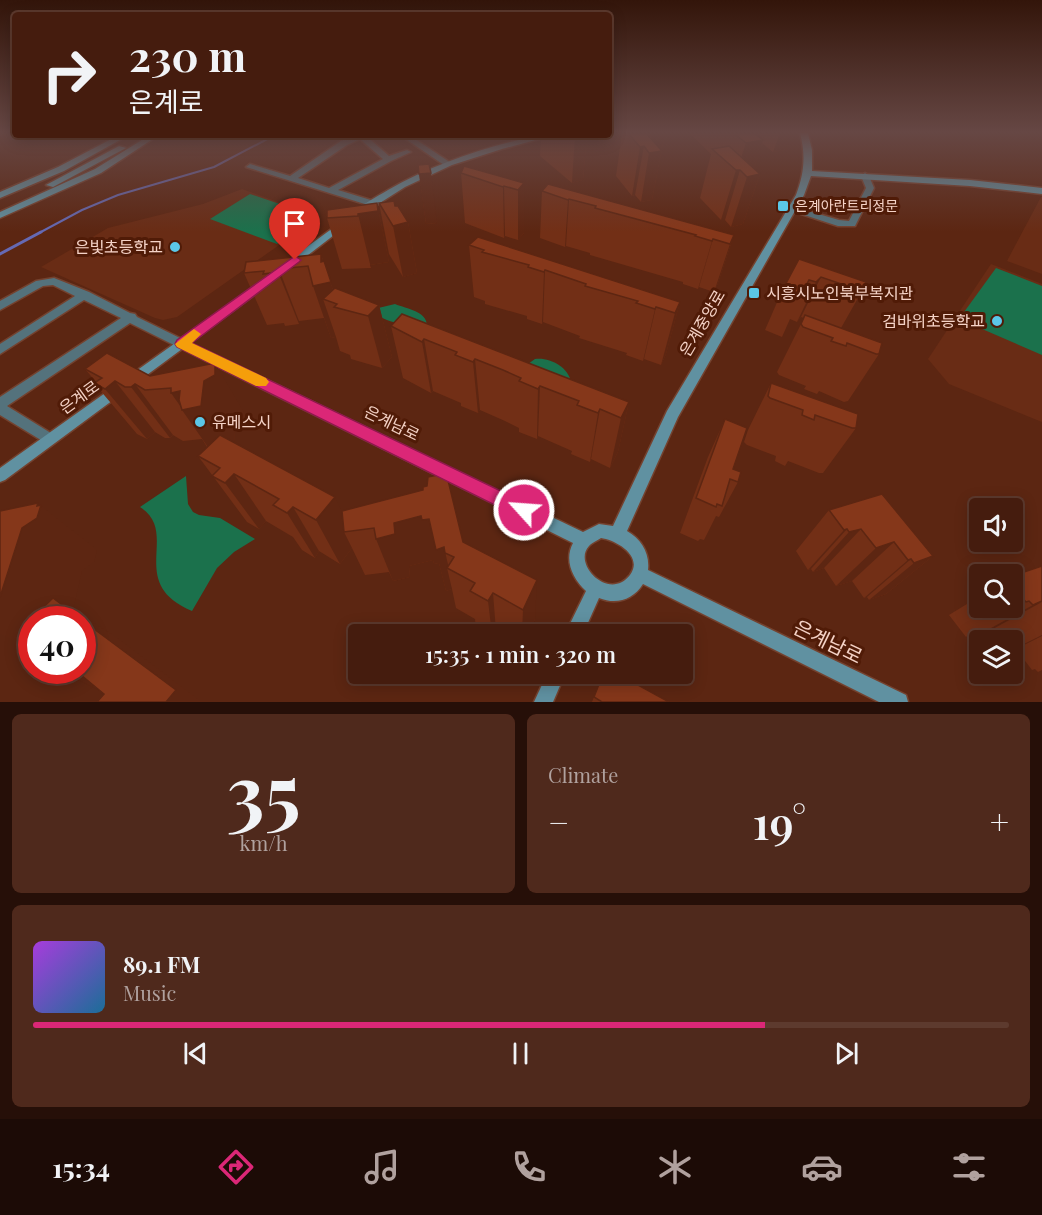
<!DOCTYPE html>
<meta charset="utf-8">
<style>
body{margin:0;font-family:"Playfair Display","Noto Sans KR",serif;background:#4f291c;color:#f1f3f6;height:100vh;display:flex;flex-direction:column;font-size:22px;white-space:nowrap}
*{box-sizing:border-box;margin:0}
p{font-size:20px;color:#b0a19e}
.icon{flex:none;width:33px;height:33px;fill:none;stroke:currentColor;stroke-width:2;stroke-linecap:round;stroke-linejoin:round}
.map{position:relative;height:702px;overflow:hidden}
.sheet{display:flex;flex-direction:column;gap:12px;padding:12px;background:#260f08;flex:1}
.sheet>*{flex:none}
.banner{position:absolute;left:12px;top:12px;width:600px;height:126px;border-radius:6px;box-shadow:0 3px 15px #0003,0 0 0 2px #5d3a2e;background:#451c0e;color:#f1f3f6;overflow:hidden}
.tools{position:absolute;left:969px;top:498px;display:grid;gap:12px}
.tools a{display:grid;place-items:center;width:54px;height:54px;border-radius:6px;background:#451c0e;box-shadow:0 3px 15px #0003,0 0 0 2px #5d3a2e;font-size:30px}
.speed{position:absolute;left:18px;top:606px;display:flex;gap:12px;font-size:30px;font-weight:700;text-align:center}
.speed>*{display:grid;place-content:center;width:78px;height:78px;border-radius:50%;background:#451c0e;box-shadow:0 3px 15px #0003,0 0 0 2px #5d3a2e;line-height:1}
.speed .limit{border:9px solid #d22;background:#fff;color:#111}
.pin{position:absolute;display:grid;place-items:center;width:51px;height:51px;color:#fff;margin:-62px -26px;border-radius:50% 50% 50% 0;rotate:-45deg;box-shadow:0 0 6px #0007}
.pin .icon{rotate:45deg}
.me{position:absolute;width:66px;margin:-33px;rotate:296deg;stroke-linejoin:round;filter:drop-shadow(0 0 4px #0008)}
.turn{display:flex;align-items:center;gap:21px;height:126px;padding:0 18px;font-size:27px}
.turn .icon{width:78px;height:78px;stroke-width:2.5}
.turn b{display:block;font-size:42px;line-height:51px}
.big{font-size:45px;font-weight:600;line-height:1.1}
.sheet .tile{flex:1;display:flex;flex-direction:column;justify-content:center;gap:9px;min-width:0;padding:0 21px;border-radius:9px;background:#4f291c}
.sheet .dial{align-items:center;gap:0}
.dial b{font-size:78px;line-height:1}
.song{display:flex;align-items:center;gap:18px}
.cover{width:72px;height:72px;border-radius:9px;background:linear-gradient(135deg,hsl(280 70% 55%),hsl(200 70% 35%))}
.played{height:6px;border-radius:3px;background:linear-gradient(90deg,#db2777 75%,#5d3a2e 75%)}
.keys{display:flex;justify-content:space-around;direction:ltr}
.heat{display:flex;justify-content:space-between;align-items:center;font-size:33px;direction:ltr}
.sheet .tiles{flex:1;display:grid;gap:12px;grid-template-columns:1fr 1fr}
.tile:last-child{grid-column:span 2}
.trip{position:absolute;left:348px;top:624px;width:345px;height:60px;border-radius:6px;background:#451c0e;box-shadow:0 3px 15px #0003,0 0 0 2px #5d3a2e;font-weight:600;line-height:60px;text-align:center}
.tabs{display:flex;height:96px;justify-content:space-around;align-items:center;background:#1c0b06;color:#b0a19e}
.tabs .icon{width:42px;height:42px}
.tabs .on{color:#db2777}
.tabs b{font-size:27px;color:#f1f3f6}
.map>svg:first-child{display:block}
</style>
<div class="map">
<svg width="1042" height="702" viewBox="0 0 1042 702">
<rect width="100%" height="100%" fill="#5c2612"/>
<!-- built -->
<g fill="#692c15">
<polygon points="242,189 319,217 177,317 163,320 155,318 41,267 108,228 203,204"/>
<polygon points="1041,197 1042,197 1042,274 1007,261"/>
<polygon points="991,264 1042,284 1042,422 949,384 928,359"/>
</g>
<!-- green -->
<g fill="#1b714c">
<polygon points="250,194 315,216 277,244 210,219"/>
<polygon points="996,268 1042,286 1042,355 959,319"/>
<path d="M395,304C407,309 427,311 427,326C405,325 387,324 370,310Z"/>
<path d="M535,359C550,357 568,367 571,382L528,364Z"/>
<path d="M186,476L188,504L193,512L199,515L220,518L255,539L234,552L217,568L192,611C125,583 181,533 140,507Z"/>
</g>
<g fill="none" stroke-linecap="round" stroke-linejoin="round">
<!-- stream-far1 -->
<polyline stroke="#6569b4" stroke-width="2" points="39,233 82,210 118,195 214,167 275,135"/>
<!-- stream -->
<polyline stroke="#6569b4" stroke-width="3" points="0,254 41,232"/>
<defs>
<g id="street">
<path d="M356,135H365L389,156L407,150L411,152L391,161L338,190L374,201V205H368L246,167L250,164L290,176L341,141ZM360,139L383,159L329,188L298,178L347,145Z"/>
<polygon points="400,135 409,135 451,163 444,165"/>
<polygon points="865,173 869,176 874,188 855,226 838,226 786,209 791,206 839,220 849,221 866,188 861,176"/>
<polygon points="54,278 89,292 130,313 135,314 137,317 186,341 188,344 182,348 178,347 130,323 7,406 54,435 56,439 54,443 49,445 0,415 0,397 121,318 84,300 0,354 0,344 75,296 53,285 43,286 0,310 0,301 36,281"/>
</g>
<g id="secondary">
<path d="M800,133H808L812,150V171L970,180L1042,188V194L970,186L811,176L804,195L678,417L627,531C641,539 650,553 648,570L906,695L908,702H879L643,584C633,600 616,605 599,598L583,634H565L586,591C572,578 564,560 573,543L182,349L5,480L0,482V468L265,279L270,282L269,284L190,343L583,532L599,524L613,526L667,411L796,195C804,174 806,156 800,133ZM601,538C616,540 644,556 630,575C609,602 572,564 589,546C591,543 597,541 601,538Z"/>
<polygon points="119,135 129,135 64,171 0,198 0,192 58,167"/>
<polygon points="150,135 159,135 101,173 0,218 0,212 95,169"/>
<path d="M539,135H554L502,149L452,165L405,187L361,215H355L353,213C363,204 376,197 388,190C435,163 486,147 539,135Z"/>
<polygon points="119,146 126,148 53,187 46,185"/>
<polygon points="344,220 347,221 347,225 290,269 282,269 281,267 282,265"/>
<polygon points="547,674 565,674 553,702 534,702"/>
</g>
</defs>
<!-- street casing -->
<use href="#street" stroke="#74422f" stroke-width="3"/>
<!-- secondary casing -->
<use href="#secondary" stroke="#74422f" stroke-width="3"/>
<!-- street -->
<use href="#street" fill="#54727c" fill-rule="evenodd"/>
<!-- secondary -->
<use href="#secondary" fill="#6091a1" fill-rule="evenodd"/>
</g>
<!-- wall -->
<g fill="#722f16">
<polygon points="622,133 665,133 652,200 641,202 635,195 632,196 616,176"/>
<polygon points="689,133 792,133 786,150 773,152 762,143 754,169 760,174 743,224 731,227 725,220 721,220 700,198 711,154"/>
<polygon points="541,135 587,135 583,180 572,183 540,156"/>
<polygon points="418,165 437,223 426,224"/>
<polygon points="461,173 524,183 524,233 518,240 505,236 504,238 465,223"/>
<polygon points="542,191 734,235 718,283 714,292 699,287 698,289 683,284 683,282 590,255 590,253 566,246 565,247 540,238"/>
<polygon points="377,203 389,262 370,265 371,268 342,269 327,218"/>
<polygon points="379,203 395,206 408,222 417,273 403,277 389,254"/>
<polygon points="469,245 680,302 666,354 661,365 644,359 643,361 626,355 627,353 579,338 580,336 543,322 542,324 527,319 527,316 485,304 485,301 474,297"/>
<polygon points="321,254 333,290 379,305 392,357 382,368 351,359 350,355 340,351 336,337 331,338 324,318 299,321 299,324 285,326 284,323 267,325 244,273"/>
<polygon points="799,259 862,291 841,328 879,354 848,401 844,402 819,391 817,394 804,389 806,386 779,375 777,372 804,318 801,317 797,322 790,319 782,337 765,330 782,291"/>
<polygon points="391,326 629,402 618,452 610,468 591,459 590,462 571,454 572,451 538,436 537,439 519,432 519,428 505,421 480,410 478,413 461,406 461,403 433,391 431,393 403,378"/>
<polygon points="85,369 150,376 245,414 245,426 235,431 234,443 342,511 463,542 535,619 528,634 502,634 496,631 495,634 485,634 476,629 475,619 456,608 452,589 446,591 439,563 434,564 433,560 409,566 410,577 393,581 389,572 365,575 352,548 340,564 319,551 315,558 302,550 293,537 266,521 259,529 247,522 198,456 207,447 202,439 183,441 173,435 170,438 165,438 155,432 147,439 137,434 94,383 96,382"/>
<polygon points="771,383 856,428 823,473 819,473 788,461 785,466 775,461 776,456 747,445 744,442 748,430"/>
<polygon points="725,419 733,469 738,482 719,517 716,516 704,540 700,539 698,541 680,533 708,457"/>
<polygon points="829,510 933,556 886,594 869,600 867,597 864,598 852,581 836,586 824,568 813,572 811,569 808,570 796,551"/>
<polygon points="1042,566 1042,670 1038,672 1035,669 1032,670 1016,649 1012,651 1012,640 987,640 982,635 971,639 968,635 966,637 949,615 980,596 980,608 1012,608 1012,576"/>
<polygon points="603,674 669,702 592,702"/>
</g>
<!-- shaded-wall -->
<g fill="#5d2612">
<polygon points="651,133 665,133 652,200 641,202 649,153 648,151"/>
<polygon points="780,133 792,133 786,150 773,152"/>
<polygon points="575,135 587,135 583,180 572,183"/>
<polygon points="763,140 752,176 760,174 743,224 731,227 747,177 740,170 725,220 721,220 736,170 737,170 746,143"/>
<polygon points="644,146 635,195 632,196 640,147"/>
<polygon points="431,173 437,223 426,224 419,174"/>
<polygon points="524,183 524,233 518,240 518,190"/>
<polygon points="504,186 505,236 504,238 503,187"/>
<polygon points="569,199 566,246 565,247 568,200"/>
<polygon points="377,203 389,262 370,265 371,268 358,214"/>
<polygon points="408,222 417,273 403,277 393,226"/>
<polygon points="734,235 718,283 714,292 730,244"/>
<polygon points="713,239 699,287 698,289 712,241"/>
<polygon points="321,254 339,308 337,304 323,299 336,337 331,338 313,286 321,262"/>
<polygon points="279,269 299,321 299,324 278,272"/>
<polygon points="545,270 543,322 542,324 544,272"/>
<polygon points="821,277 801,317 797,322 816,282"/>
<polygon points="680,302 666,354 661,365 675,313"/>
<polygon points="379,305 392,357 382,368 368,316"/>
<polygon points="656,307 644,359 643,361 655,309"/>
<polygon points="424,339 433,391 431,393 422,342"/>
<polygon points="475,359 480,410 478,413 473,362"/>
<polygon points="215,363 245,414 245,426 235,431 234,456 217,460 182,410 183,410 171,393 180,391 204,381"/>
<polygon points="115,381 155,432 147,439 105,389"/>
<polygon points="135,384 173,435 170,438 131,387"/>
<polygon points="540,386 538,436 537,439 538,389"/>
<polygon points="629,402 618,452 610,468 621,418"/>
<polygon points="600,409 591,459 590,462 598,413"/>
<polygon points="234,474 266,521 259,529 225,483"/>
<polygon points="335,497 351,531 344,532 352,548 340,564 316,520"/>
<polygon points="38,503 97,550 94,562 82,571 73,610 113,635 202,702 166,702 32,620 32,650 0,634 0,597 22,528 37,506"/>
<polygon points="293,507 319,551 315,558 287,513"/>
<polygon points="421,516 429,519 444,547 449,569 447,568 452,589 446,591 439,563 434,564 433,560 409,566 410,577 393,581 376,539 394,523"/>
<polygon points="847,529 811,569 808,570 844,530"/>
<polygon points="861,529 824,568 813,572 849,532"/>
<polygon points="894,542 852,581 836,586 876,548"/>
<polygon points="933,556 886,594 869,600 914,563"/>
<polygon points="911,559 867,597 864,598 908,560"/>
<polygon points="537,580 535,619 528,634 522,634 523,610"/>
<polygon points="493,593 496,631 495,634 492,634 488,601"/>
<polygon points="1042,602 982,635 971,639 1033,605"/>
<polygon points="1042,635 1042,636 1012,651 1012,650"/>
<polygon points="58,670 82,670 113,697"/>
</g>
<!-- building -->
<g fill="#85371a" stroke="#5d2612" stroke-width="1.5">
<polygon points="628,133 646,133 662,151 649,153 644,146 640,147"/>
<polygon points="734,133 754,133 763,140 746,143"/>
<polygon points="729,146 760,174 747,177 740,170 736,170 712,149"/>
<polygon points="429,164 431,173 419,174 418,165"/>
<polygon points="464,166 524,183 518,190 504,186 503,187 461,173"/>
<polygon points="548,184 734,235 730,244 713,239 712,241 695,236 696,235 595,208 596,206 569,199 568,200 542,191"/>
<polygon points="394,201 395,206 398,206 408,222 393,226 379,203"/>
<polygon points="377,203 378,211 358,214 358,216 327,218 327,210"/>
<polygon points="478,237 680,302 675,313 656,307 655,309 636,303 638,301 585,286 586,284 545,270 544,272 528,267 529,265 482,252 484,250 469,245"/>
<polygon points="321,254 321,262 324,261 331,282 313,286 308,266 279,269 278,272 263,274 264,271 244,273 246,262"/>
<polygon points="799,259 866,282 862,291 821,277 816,282 809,280 800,297 782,291"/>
<polygon points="335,288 379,305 368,316 334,307 337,304 323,299"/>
<polygon points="402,314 629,402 621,418 600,409 598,413 577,405 579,401 540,386 538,389 519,381 521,378 503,370 475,359 473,362 455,355 457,352 424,339 422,342 391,326"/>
<polygon points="805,315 882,343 879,354 876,354 847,343 846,346 831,341 833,338 803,327 801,324"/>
<polygon points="107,353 150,376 215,363 215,375 204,381 201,406 182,410 179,400 180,391 171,393 171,388 145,390 135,384 131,387 125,387 115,381 105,389 94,383 102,378 85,369"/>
<polygon points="771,383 858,414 856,428 852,428 815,415 814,420 802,415 803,410 770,398 768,396"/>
<polygon points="725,419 747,428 733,469 741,472 738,482 730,479 722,506 717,504 716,507 696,498"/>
<polygon points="220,435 335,497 316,520 293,507 287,513 273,505 279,499 234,474 225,483 212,476 220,468 198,456"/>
<polygon points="442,474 443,477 447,476 463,542 537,580 523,610 493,593 488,601 470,591 475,583 447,568 454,557 445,553 444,547 436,550 429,519 422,520 421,516 394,523 395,534 376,539 374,528 344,532 342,511 423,490 423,487 427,486 428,477"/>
<polygon points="882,494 933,556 914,563 911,559 908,560 894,542 876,548 861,529 849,532 847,529 844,530 829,510"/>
<polygon points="38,503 37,506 41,505 37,518 22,528 0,597 0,511"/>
<polygon points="1042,566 1042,601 1033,605 1029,601 1026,602 1012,587 1012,576"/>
<polygon points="53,598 82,620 32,620 32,636 22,628"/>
<polygon points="82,620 176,690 166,702 97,702 104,694 75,670 82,670"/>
<polygon points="603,674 618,674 669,702 602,702 594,697"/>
</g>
<!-- sky -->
<linearGradient id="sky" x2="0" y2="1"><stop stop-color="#33150a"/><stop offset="0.57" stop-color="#664744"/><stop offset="1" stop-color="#664744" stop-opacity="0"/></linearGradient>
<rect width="1042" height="232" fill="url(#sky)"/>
<!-- route -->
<polygon fill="#db2777" stroke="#8e194d" stroke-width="1.5" points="295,256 301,260 299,262 192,343 530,505 532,510 530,516 524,518 517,516 177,347 175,344 177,340"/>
<!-- slow -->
<polygon fill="#f59e0b" points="194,329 201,334 192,343 266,378 269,382 266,386 256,386 177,347 175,344"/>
<!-- markers -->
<g fill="#5bc7e7" stroke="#501b07" stroke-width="2">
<rect x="777" y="200" width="12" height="12" rx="3"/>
<circle cx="175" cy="247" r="6"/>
<rect x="748" y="287" width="12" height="12" rx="3"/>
<circle cx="997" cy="321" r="6"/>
<circle cx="200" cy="422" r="6"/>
</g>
<g text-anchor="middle" stroke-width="6" stroke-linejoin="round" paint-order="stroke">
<!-- far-poi labels -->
<g font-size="14" fill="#f5d3c7" stroke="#501b07" text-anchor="start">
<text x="795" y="211">은계아란트리정문</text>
</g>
<!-- poi labels -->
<g font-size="16" fill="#f5d3c7" stroke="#501b07" text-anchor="end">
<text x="163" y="253">은빛초등학교</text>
<text x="766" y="299" text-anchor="start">시흥시노인북부복지관</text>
<text x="985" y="327">검바위초등학교</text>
<text x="212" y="428" text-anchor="start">유메스시</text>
</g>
<!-- street labels -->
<g font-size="16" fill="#f5d3c7" stroke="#501b07">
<text transform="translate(702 323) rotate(-60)" y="6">은계중앙로</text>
<text transform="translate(79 397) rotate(-36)" y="6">은계로</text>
<text transform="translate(392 423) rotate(26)" y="6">은계남로</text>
</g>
<!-- near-street labels -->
<g font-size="20" fill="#f5d3c7" stroke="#501b07">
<text transform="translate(828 642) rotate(26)" y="7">은계남로</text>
</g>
</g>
</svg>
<div class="tools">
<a><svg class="icon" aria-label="sound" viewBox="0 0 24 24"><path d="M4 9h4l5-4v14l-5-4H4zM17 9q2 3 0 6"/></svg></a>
<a><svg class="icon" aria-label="search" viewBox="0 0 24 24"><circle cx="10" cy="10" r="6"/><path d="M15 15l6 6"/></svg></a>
<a><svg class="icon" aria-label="layers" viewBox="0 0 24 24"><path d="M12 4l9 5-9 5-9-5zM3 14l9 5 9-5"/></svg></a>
</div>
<div class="speed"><div class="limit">40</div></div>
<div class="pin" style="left:295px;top:260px;background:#d93025"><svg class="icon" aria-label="arrive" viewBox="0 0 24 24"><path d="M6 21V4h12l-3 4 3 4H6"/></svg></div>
<svg class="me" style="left:524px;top:510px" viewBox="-20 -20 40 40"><circle r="17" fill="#db2777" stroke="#fff" stroke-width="3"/><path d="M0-11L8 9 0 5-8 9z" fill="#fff"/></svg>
<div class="trip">15:35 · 1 min · 320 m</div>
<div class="banner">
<div class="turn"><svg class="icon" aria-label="right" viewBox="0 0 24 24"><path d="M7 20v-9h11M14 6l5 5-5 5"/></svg><div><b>230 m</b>은계로</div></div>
</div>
</div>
<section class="sheet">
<div class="tiles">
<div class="tile dial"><b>35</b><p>km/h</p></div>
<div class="tile"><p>Climate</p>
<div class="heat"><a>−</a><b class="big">19°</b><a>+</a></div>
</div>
<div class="tile">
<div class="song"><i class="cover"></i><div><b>89.1 FM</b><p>Music</p></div></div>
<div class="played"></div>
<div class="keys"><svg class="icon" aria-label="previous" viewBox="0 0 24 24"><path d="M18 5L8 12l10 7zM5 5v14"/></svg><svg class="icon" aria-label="pause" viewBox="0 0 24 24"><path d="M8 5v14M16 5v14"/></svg><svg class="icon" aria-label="next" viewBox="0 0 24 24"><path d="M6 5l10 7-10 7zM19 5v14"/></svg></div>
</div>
</div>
</section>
<nav class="tabs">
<b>15:34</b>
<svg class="icon on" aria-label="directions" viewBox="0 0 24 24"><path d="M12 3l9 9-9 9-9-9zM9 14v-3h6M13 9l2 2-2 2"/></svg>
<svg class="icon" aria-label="music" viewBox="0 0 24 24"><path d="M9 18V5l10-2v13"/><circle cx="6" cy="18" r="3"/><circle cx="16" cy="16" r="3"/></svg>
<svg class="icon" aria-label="phone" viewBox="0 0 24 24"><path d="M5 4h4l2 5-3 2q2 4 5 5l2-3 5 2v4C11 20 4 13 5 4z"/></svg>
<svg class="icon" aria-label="climate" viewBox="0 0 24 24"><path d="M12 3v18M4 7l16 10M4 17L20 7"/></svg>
<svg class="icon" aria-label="car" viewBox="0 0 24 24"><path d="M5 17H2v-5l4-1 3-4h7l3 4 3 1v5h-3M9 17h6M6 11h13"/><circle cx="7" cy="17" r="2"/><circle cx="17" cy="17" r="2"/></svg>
<svg class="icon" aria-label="filters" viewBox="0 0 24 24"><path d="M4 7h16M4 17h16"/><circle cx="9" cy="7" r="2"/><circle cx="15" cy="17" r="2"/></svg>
</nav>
